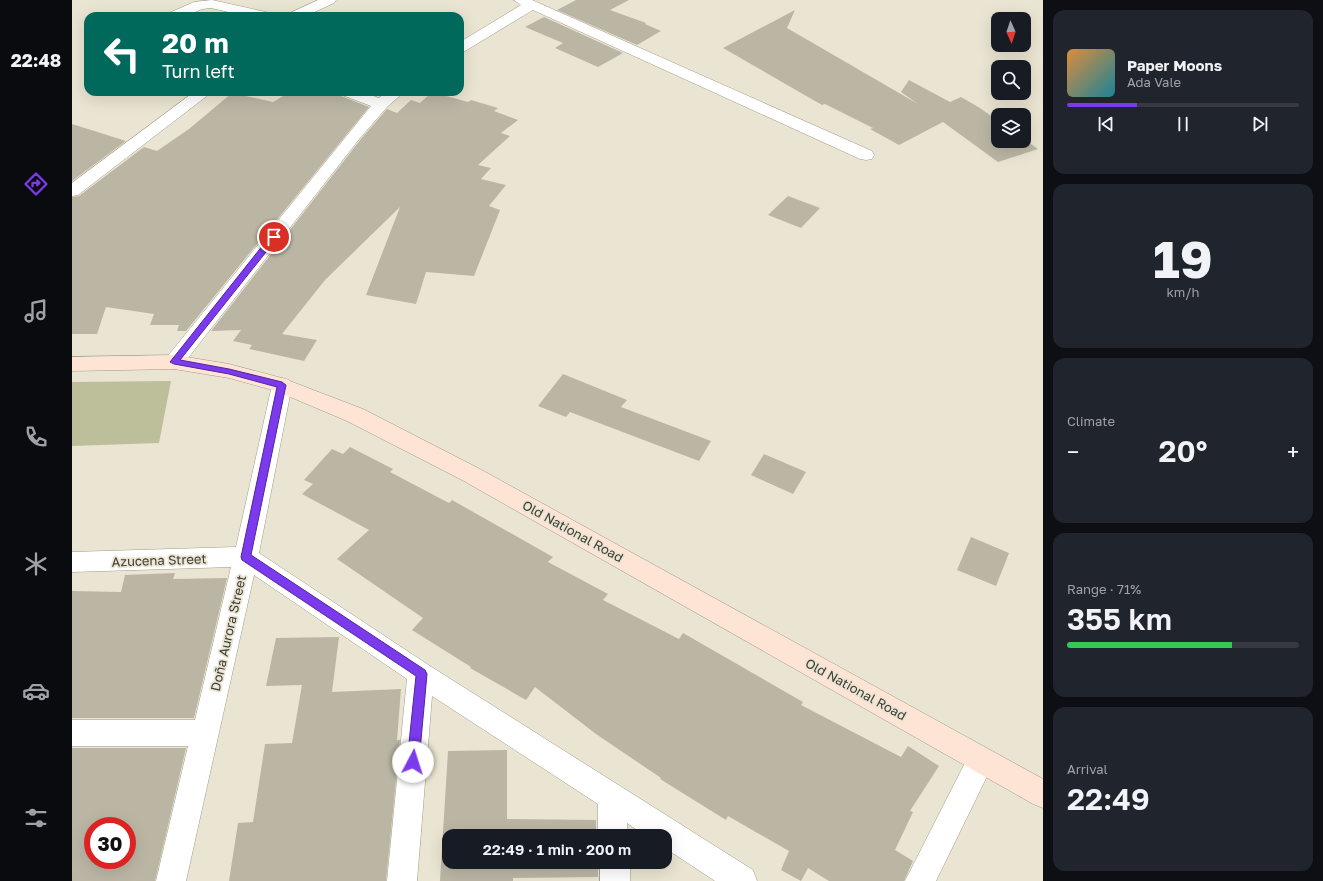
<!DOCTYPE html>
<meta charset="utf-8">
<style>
body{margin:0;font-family:"Golos Text",sans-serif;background:#20242c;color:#f1f3f6;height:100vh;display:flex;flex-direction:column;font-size:15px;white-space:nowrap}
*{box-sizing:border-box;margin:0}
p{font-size:13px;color:#9ea1a6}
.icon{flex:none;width:22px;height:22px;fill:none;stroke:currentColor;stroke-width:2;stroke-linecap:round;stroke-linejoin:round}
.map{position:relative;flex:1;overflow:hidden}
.details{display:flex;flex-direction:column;gap:10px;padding:10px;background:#0d0f14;width:280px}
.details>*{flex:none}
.banner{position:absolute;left:12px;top:12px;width:380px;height:84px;border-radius:12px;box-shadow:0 4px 16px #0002;background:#00695c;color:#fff;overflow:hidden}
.needle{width:26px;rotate:177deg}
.tools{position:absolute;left:919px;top:12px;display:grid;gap:8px}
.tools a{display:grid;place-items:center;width:40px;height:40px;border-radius:8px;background:#171b24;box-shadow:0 4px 16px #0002;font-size:20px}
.speed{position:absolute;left:12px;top:817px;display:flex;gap:8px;font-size:20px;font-weight:700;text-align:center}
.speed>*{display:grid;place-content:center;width:52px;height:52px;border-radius:50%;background:#171b24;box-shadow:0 4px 16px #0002;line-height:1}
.speed .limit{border:6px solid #d22;background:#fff;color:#111}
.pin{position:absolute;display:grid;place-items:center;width:34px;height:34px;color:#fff;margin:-17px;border:2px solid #fff;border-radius:50%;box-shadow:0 1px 4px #0007}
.me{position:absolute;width:44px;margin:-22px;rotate:5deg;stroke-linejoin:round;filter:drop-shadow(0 0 3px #0008)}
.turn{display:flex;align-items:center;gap:14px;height:84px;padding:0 12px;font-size:18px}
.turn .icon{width:52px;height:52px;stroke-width:2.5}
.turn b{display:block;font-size:28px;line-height:34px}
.big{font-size:30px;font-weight:600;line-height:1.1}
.details .card{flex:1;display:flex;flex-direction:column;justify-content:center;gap:6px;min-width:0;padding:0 14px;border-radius:12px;background:#20242c}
.details .dial{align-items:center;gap:0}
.dial b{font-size:52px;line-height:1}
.song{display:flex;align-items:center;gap:12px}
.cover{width:48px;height:48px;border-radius:6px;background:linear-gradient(135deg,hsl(30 70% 55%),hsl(190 70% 35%))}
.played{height:4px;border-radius:2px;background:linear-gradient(90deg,#7c3aed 30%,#363941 30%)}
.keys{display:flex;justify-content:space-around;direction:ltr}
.heat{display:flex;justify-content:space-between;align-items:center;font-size:22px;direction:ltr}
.charge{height:6px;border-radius:3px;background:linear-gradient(90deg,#34c759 71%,#363941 0)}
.trip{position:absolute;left:370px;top:829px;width:230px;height:40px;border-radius:12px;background:#171b24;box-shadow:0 4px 16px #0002;font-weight:600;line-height:40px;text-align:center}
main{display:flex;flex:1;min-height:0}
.dock{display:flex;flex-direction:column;width:72px;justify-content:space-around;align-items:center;background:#090b0e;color:#9ea1a6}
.dock .icon{width:28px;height:28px}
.dock .active{color:#7c3aed}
.dock b{font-size:18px;color:#f1f3f6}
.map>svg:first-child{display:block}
</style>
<main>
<nav class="dock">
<b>22:48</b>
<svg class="icon active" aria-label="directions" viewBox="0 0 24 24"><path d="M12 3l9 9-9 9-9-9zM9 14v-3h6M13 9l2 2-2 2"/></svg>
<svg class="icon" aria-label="music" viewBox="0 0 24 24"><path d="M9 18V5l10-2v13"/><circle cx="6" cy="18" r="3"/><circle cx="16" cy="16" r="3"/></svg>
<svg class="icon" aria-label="phone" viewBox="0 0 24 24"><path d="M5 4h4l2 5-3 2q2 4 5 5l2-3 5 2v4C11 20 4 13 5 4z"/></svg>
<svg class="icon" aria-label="climate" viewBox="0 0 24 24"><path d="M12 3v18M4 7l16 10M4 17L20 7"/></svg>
<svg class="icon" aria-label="car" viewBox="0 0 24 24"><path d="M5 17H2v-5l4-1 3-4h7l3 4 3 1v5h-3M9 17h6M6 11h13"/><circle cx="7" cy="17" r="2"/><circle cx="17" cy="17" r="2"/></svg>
<svg class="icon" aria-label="filters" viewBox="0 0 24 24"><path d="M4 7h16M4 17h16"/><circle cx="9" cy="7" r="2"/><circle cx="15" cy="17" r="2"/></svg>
</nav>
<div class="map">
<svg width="971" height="881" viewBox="0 0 971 881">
<rect width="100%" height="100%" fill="#eae4d2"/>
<!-- green -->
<polygon fill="#bdbf9b" points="99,381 87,443 0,446 0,382"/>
<!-- building -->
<g fill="#bbb6a4" fill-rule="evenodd">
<polygon points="504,0 557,0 538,10 574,23 573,24 589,31 565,45 485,10"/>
<polygon points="723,10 715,28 846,104 829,92 837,80 878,102 889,97 908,108 926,121 926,141 952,141 952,139 966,149 926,162 871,122 827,145 798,129 801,128 753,104 750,105 651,48"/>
<polygon points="472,17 551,53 526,67 483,48 491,43 453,27"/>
<polygon points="218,92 246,92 257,96 266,92 269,96 297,107 114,331 105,331 107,325 78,325 82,314 34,307 25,334 0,334 0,197 7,196 72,147 85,151 117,129 160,93 201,102"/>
<polygon points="360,92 396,102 399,100 426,108 422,111 446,120 429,133 438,136 406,165 419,168 409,179 434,185 417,206 428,210 402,276 354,272 344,304 294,295 328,207 253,280 210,334 245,340 232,361 177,349 180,345 161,341 169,330 139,331 289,139 315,109 325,113 339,100 348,103"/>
<polygon points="0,124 54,141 0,181"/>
<polygon points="716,196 748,208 729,228 696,215"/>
<polygon points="491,374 555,400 549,407 639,441 627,461 498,412 494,417 466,406"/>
<polygon points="278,447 321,469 318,472 377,503 380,500 481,557 476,562 536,594 531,600 607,639 611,633 731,702 729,705 829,757 836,746 867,766 838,811 841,812 823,850 841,861 832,881 757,881 736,868 729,881 709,870 717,851 656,816 654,820 588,779 589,778 524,734 463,687 454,700 398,668 399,667 340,630 351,618 265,559 297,530 230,494 241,484 232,480 260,449 271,454"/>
<polygon points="692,454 734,472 721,494 679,475"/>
<polygon points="899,537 937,553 924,586 885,570"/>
<polygon points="103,573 101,579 155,578 122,718 0,718 0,591 49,592 53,575"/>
<polygon points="267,637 260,692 329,689 325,740 328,740 314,881 157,881 166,823 181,822 193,744 220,743 230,685 194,686 204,638"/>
<path d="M0,748H114L83,881H0ZM21,826H55V860H21Z"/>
<polygon points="435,750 435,819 524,820 524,836 377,836 377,862 526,862 526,877 441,878 441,881 368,881 376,751"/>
</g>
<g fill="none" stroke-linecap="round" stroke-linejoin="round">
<defs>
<g id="minor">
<polygon points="140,0 198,13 200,16 174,16 139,8 130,9 114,16 95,16 97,13 122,2"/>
<polygon points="246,0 264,0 262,3 234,16 216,16 218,13"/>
<polygon points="442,0 460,0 800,151 802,155 800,159 794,160 788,159 461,10 393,51 388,52 388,42 449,5"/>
<polygon points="122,92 140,92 6,195 0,196 0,183"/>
<polygon points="267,92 290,92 307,98 314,92 332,92 315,107 288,138 109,367 102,369 95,367 92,362 95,357 299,106 270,95"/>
<polygon points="210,378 217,380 220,385 187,553 358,666 681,870 685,881 643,881 593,848 593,836 574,836 555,823 556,836 526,836 526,804 360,696 345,881 315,881 335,679 182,575 114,881 84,881 116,746 0,746 0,720 123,720 159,567 0,572 0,552 164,547 200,385 203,380"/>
<polygon points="909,747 919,751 923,760 864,881 833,881 899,751"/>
<rect x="528" y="862" width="30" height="19"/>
</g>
<polygon id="secondary" points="102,355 157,364 210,378 291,409 406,468 971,779 971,808 961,804 390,480 275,421 204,391 157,378 102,369 0,371 0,357"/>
</defs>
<!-- minor casing -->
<use href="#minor" stroke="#a19c8b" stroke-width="1"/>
<!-- secondary casing -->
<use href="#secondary" stroke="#a19c8b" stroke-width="1"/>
<!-- minor -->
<use href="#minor" fill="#fff" fill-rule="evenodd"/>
<!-- secondary -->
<use href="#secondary" fill="#fde4d4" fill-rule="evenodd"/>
</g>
<!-- route -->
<polygon fill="#7c3aed" stroke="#51269a" points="199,235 206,237 108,360 157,369 210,382 214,385 179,555 353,670 355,674 347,762 345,766 341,768 337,766 335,762 344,676 170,560 169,557 205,387 157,374 102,364 98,362"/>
<g text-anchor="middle" stroke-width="3.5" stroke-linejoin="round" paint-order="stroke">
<!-- street labels -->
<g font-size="13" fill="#3e3c35" stroke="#eae4d2">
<text transform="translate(501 531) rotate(29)" y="5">Old National Road</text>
<text transform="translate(87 560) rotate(-2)" y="5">Azucena Street</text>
<text transform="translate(156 633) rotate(-77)" y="5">Doña Aurora Street</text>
<text transform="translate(784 689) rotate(29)" y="5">Old National Road</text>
</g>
</g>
</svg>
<div class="tools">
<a><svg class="needle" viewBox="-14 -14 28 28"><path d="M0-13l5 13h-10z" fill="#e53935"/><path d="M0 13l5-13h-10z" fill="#9ea1a6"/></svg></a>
<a><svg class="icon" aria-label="search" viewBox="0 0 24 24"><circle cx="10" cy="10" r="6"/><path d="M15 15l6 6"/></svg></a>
<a><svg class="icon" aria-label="layers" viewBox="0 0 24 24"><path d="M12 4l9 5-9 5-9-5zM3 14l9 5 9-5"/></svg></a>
</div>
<div class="speed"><div class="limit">30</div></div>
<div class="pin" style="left:202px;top:237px;background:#d93025"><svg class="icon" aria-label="arrive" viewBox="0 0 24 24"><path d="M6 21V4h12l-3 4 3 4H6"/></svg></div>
<svg class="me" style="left:341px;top:762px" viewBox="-20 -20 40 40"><circle r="19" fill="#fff"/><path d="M0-13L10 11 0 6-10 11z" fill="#7c3aed"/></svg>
<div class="trip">22:49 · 1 min · 200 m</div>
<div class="banner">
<div class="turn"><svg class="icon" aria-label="left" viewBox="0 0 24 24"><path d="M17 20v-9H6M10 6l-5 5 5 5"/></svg><div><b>20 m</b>Turn left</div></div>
</div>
</div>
<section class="details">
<div class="card">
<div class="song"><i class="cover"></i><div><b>Paper Moons</b><p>Ada Vale</p></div></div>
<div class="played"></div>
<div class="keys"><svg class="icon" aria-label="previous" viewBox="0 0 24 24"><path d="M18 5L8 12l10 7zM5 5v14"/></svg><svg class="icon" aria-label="pause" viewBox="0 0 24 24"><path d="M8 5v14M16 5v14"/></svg><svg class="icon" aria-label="next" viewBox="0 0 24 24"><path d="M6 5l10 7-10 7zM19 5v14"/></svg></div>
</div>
<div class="card dial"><b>19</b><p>km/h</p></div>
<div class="card"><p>Climate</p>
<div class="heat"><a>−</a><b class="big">20°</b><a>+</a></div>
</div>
<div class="card"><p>Range · 71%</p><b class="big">355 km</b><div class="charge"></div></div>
<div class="card"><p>Arrival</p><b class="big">22:49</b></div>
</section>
</main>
